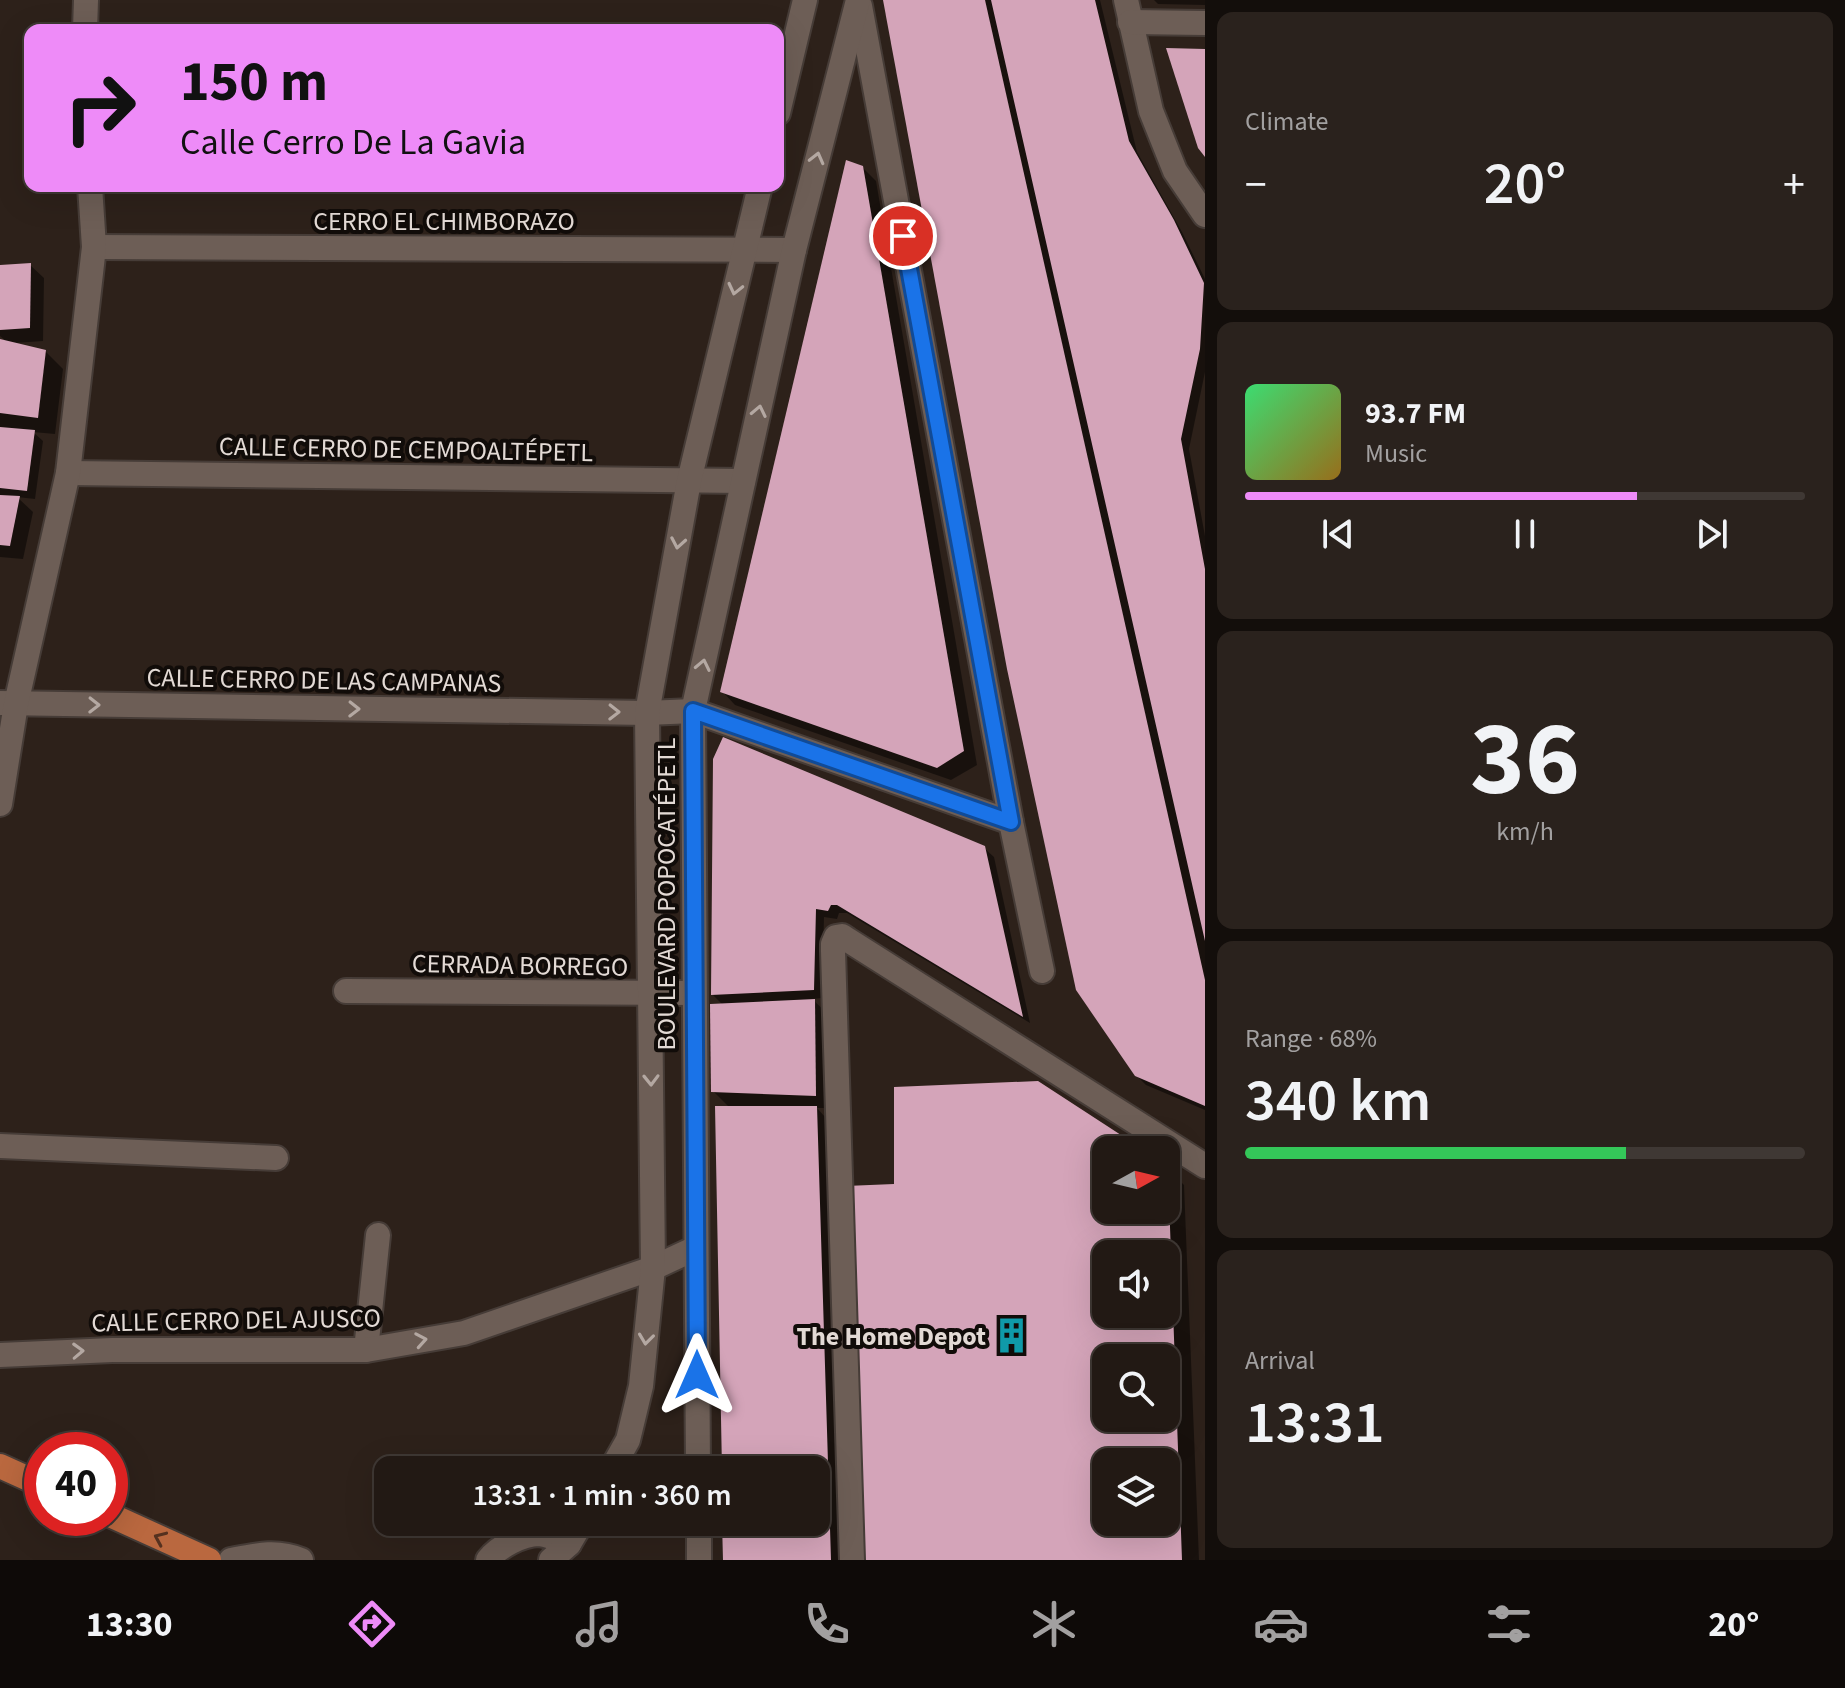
<!DOCTYPE html>
<meta charset="utf-8">
<style>
body{margin:0;font-family:"Source Sans 3",sans-serif;background:#2a221d;color:#f1f3f6;height:100vh;display:flex;flex-direction:column;font-size:30px;white-space:nowrap}
*{box-sizing:border-box;margin:0}
p{font-size:26px;color:#a2a0a0}
.icon{flex:none;width:44px;height:44px;fill:none;stroke:currentColor;stroke-width:2;stroke-linecap:round;stroke-linejoin:round}
.map{position:relative;flex:1;overflow:hidden}
.side{display:flex;flex-direction:column;gap:12px;padding:12px;background:#130e0b;width:640px}
.side>*{flex:none}
.banner{position:absolute;left:24px;top:24px;width:760px;height:168px;border-radius:16px;box-shadow:0 8px 32px #0002,0 0 0 2px #3f3834;background:#ee8bf8;color:#111;overflow:hidden}
.needle{width:52px;rotate:82deg}
.tools{position:absolute;left:1092px;top:1136px;display:grid;gap:16px}
.tools a{display:grid;place-items:center;width:88px;height:88px;border-radius:16px;background:#221914;box-shadow:0 8px 32px #0002,0 0 0 2px #3f3834;font-size:40px}
.speed{position:absolute;left:24px;top:1432px;display:flex;gap:16px;font-size:40px;font-weight:700;text-align:center}
.speed>*{display:grid;place-content:center;width:104px;height:104px;border-radius:50%;background:#221914;box-shadow:0 8px 32px #0002,0 0 0 2px #3f3834;line-height:1}
.speed .limit{border:12px solid #d22;background:#fff;color:#111}
.pin{position:absolute;display:grid;place-items:center;width:68px;height:68px;color:#fff;margin:-34px;border:4px solid #fff;border-radius:50%;box-shadow:0 2px 8px #0007}
.me{position:absolute;width:88px;margin:-44px;rotate:0deg;stroke-linejoin:round;filter:drop-shadow(0 0 6px #0008)}
.turn{display:flex;align-items:center;gap:28px;height:168px;padding:0 24px;font-size:36px}
.turn .icon{width:104px;height:104px;stroke-width:2.5}
.turn b{display:block;font-size:56px;line-height:68px}
.big{font-size:60px;font-weight:600;line-height:1.1}
.side .widget{flex:1;display:flex;flex-direction:column;justify-content:center;gap:12px;min-width:0;padding:0 28px;border-radius:16px;background:#2a221d}
.side .dial{align-items:center;gap:0}
.dial b{font-size:104px;line-height:1}
.song{display:flex;align-items:center;gap:24px}
.cover{width:96px;height:96px;border-radius:12px;background:linear-gradient(135deg,hsl(140 70% 55%),hsl(40 70% 35%))}
.played{height:8px;border-radius:4px;background:linear-gradient(90deg,#ee8bf8 70%,#3f3834 70%)}
.keys{display:flex;justify-content:space-around;direction:ltr}
.heat{display:flex;justify-content:space-between;align-items:center;font-size:44px;direction:ltr}
.charge{height:12px;border-radius:6px;background:linear-gradient(90deg,#34c759 68%,#3f3834 0)}
.trip{position:absolute;left:374px;top:1456px;width:456px;height:80px;border-radius:16px;background:#221914;box-shadow:0 8px 32px #0002,0 0 0 2px #3f3834;font-weight:600;line-height:80px;text-align:center}
.dock{display:flex;height:128px;justify-content:space-around;align-items:center;background:#0e0a08;color:#a2a0a0}
.dock .icon{width:56px;height:56px}
.dock .on{color:#ee8bf8}
.dock b{font-size:36px;color:#f1f3f6}
main{display:flex;flex:1;min-height:0}
.map>svg:first-child{display:block}
</style>
<main>
<div class="map">
<svg width="1205" height="1560" viewBox="0 0 1205 1560">
<rect width="100%" height="100%" fill="#2d211a"/>
<!-- shadow -->
<g fill="#0007" fill-rule="evenodd">
<polygon points="885,0 1100,0 1137,152 1182,232 1205,279 1205,372 1189,449 1205,536 1205,1110 1146,1085 1136,1075"/>
<polygon points="1154,0 1205,0 1205,5 1158,4"/>
<polygon points="862,167 876,181 977,765 951,780 735,705 722,691"/>
<polygon points="30,265 44,278 43,341 14,343 45,351 63,369 55,434 33,432 43,441 35,499 17,497 33,512 23,559 0,557 0,341 7,342 0,336 0,267"/>
<polygon points="715,760 984,848 994,857 1030,1023 847,913 839,913 837,919 824,917 822,998 812,999 828,1014 829,1108 817,1108 825,1117 839,1560 725,1560 724,1522 816,1522 816,1470 724,1470 730,1108 713,1091 723,1005 713,995"/>
<path d="M896,1089L1141,1150H1106V1210H1166V1167L1184,1185L1199,1560H859L896,1186ZM1106,1254H1166V1314H1106ZM1106,1358H1166V1418H1106ZM1106,1462H1166V1522H1106Z"/>
</g>
<!-- building -->
<g fill="#d4a4b9" fill-rule="evenodd">
<polygon points="883,0 985,0 1205,980 1205,1106 1135,1076 1076,990 1007,669"/>
<polygon points="991,0 1095,0 1129,141 1174,220 1204,283 1200,349 1181,439 1205,569 1205,941"/>
<polygon points="1166,48 1205,49 1205,157 1198,148"/>
<polygon points="846,160 863,166 964,751 937,768 720,692"/>
<polygon points="31,263 30,328 0,330 0,265"/>
<polygon points="0,339 46,350 38,418 0,413"/>
<polygon points="0,427 35,430 27,491 0,488"/>
<polygon points="0,495 20,496 10,546 0,545"/>
<polygon points="723,737 985,846 1023,1017 837,905 831,905 828,911 816,909 814,990 711,995 713,759"/>
<polygon points="815,999 816,1096 711,1092 710,1004"/>
<path d="M1038,1081L1144,1150H1106V1210H1166V1199H1169L1182,1560H857L846,1186L894,1184V1087ZM1106,1254H1166V1314H1106ZM1106,1358H1166V1418H1106ZM1106,1462H1166V1522H1106Z"/>
<polygon points="715,1106 817,1106 831,1560 723,1560 722,1522 816,1522 816,1470 722,1470"/>
</g>
<g fill="none" stroke-linecap="round" stroke-linejoin="round">
<defs>
<g id="minor">
<polyline points="1126,0 1151,111 1175,171 1205,215"/>
<polyline points="860,6 1011,822 1042,971"/>
<polyline points="1130,22 1205,23"/>
<polyline points="85,30 86,0"/>
<polyline points="778,113 805,0"/>
<polyline points="94,247 794,250"/>
<polyline points="68,473 743,481"/>
<polyline points="0,703 647,713 693,711 1011,822"/>
<polyline points="0,804 16,704 68,473 94,247 90,186"/>
<polyline points="346,991 694,993"/>
<polyline points="0,1146 276,1158"/>
<polyline points="366,1350 378,1235"/>
<polyline points="0,1355 112,1350 366,1350 464,1333 653,1268 696,1248"/>
<polyline points="611,1470 628,1440 641,1386 653,1268 647,713 689,481 760,186"/>
<polyline points="698,1470 693,711 794,250 858,0"/>
<polyline points="699,1522 699,1560"/>
<path d="M231,1560C256,1555 277,1550 301,1560"/>
<path d="M488,1560C498,1547 522,1534 539,1534C549,1535 560,1540 569,1544"/>
<polyline points="551,1560 569,1544 582,1522"/>
<polyline points="852,1560 833,951 833,944 836,937 842,936 848,940 1205,1166"/>
</g>
<g id="major">
<polyline points="0,1466 42,1485"/>
<polyline points="110,1515 209,1560"/>
</g>
</defs>
<!-- minor casing -->
<use href="#minor" stroke="#463c37" stroke-width="28"/>
<!-- major casing -->
<use href="#major" stroke="#463c37" stroke-width="28"/>
<!-- minor -->
<use href="#minor" stroke="#6d5e56" stroke-width="24"/>
<!-- major -->
<use href="#major" stroke="#ba683f" stroke-width="24"/>
</g>
<!-- one-way arrows -->
<defs><path id="oneway-chevron" d="M-2-3.5L2.5 0L-2 3.5" fill="none" stroke-width="1.6" stroke-linecap="round" stroke-linejoin="round" transform="scale(2)"/></defs>
<g stroke="#b4a8a2">
<use href="#oneway-chevron" transform="translate(817 158) rotate(-76)"/>
<use href="#oneway-chevron" transform="translate(735 289) rotate(103)"/>
<use href="#oneway-chevron" transform="translate(759 411) rotate(-78)"/>
<use href="#oneway-chevron" transform="translate(678 543) rotate(100)"/>
<use href="#oneway-chevron" transform="translate(703 665) rotate(-78)"/>
<use href="#oneway-chevron" transform="translate(94 705) rotate(1)"/>
<use href="#oneway-chevron" transform="translate(354 709) rotate(1)"/>
<use href="#oneway-chevron" transform="translate(614 712) rotate(1)"/>
<use href="#oneway-chevron" transform="translate(651 1080) rotate(89)"/>
<use href="#oneway-chevron" transform="translate(646 1339) rotate(97)"/>
<use href="#oneway-chevron" transform="translate(421 1340) rotate(-10)"/>
<use href="#oneway-chevron" transform="translate(78 1351) rotate(-2)"/>
</g>
<use stroke="#55311f" href="#oneway-chevron" transform="translate(160 1538) rotate(-156)"/>
<g fill="none" stroke-linecap="round" stroke-linejoin="round">
<defs>
<polyline id="route" points="697,1375 693,711 1011,822 903,236"/>
</defs>
<!-- route casing -->
<use href="#route" stroke="#114b97" stroke-width="20"/>
<!-- route -->
<use href="#route" stroke="#1a73e8" stroke-width="14"/>
</g>
<!-- icons -->
<defs>
<symbol id="building-bare" viewBox="-9 -9 18 18"><path d="M-4-6H4V6H1V3H-1V6H-4ZM-2.5-4.3h1.7v1.8h-1.7ZM.8-4.3h1.7v1.8H.8ZM-2.5-1h1.7V.8h-1.7ZM.8-1h1.7V.8H.8Z" fill="#0f9aa8" stroke="#110c09" stroke-width="2.5" paint-order="stroke"/></symbol>
</defs>
<g fill-rule="evenodd">
<use href="#building-bare" x="986" y="1310" width="51" height="51"/>
</g>
<g text-anchor="middle" stroke-width="8" stroke-linejoin="round" paint-order="stroke">
<!-- street labels -->
<g font-size="26" fill="#e3dad5" stroke="#110c09">
<text x="444" y="230">CERRO EL CHIMBORAZO</text>
<text transform="translate(406 449) rotate(1)" y="9">CALLE CERRO DE CEMPOALTÉPETL</text>
<text transform="translate(324 680) rotate(1)" y="9">CALLE CERRO DE LAS CAMPANAS</text>
<text transform="translate(666 894) rotate(-90)" y="9">BOULEVARD POPOCATÉPETL</text>
<text transform="translate(520 965) rotate(1)" y="9">CERRADA BORREGO</text>
<text transform="translate(236 1320) rotate(-1)" y="9">CALLE CERRO DEL AJUSCO</text>
</g>
<!-- poi labels -->
<g font-size="26" font-weight="bold" fill="#e3dad5" stroke="#110c09" text-anchor="end">
<text x="986" y="1345">The Home Depot</text>
</g>
</g>
</svg>
<div class="tools">
<a><svg class="needle" viewBox="-14 -14 28 28"><path d="M0-13l5 13h-10z" fill="#e53935"/><path d="M0 13l5-13h-10z" fill="#a2a0a0"/></svg></a>
<a><svg class="icon" aria-label="sound" viewBox="0 0 24 24"><path d="M4 9h4l5-4v14l-5-4H4zM17 9q2 3 0 6"/></svg></a>
<a><svg class="icon" aria-label="search" viewBox="0 0 24 24"><circle cx="10" cy="10" r="6"/><path d="M15 15l6 6"/></svg></a>
<a><svg class="icon" aria-label="layers" viewBox="0 0 24 24"><path d="M12 4l9 5-9 5-9-5zM3 14l9 5 9-5"/></svg></a>
</div>
<div class="speed"><div class="limit">40</div></div>
<div class="pin" style="left:903px;top:236px;background:#d93025"><svg class="icon" aria-label="arrive" viewBox="0 0 24 24"><path d="M6 21V4h12l-3 4 3 4H6"/></svg></div>
<svg class="me" style="left:697px;top:1375px" viewBox="-20 -20 40 40"><path d="M0-17L14 15 0 8-14 15z" fill="#1a73e8" stroke="#fff" stroke-width="4"/></svg>
<div class="trip">13:31 · 1 min · 360 m</div>
<div class="banner">
<div class="turn"><svg class="icon" aria-label="right" viewBox="0 0 24 24"><path d="M7 20v-9h11M14 6l5 5-5 5"/></svg><div><b>150 m</b>Calle Cerro De La Gavia</div></div>
</div>
</div>
<section class="side">
<div class="widget"><p>Climate</p>
<div class="heat"><a>−</a><b class="big">20°</b><a>+</a></div>
</div>
<div class="widget">
<div class="song"><i class="cover"></i><div><b>93.7 FM</b><p>Music</p></div></div>
<div class="played"></div>
<div class="keys"><svg class="icon" aria-label="previous" viewBox="0 0 24 24"><path d="M18 5L8 12l10 7zM5 5v14"/></svg><svg class="icon" aria-label="pause" viewBox="0 0 24 24"><path d="M8 5v14M16 5v14"/></svg><svg class="icon" aria-label="next" viewBox="0 0 24 24"><path d="M6 5l10 7-10 7zM19 5v14"/></svg></div>
</div>
<div class="widget dial"><b>36</b><p>km/h</p></div>
<div class="widget"><p>Range · 68%</p><b class="big">340 km</b><div class="charge"></div></div>
<div class="widget"><p>Arrival</p><b class="big">13:31</b></div>
</section>
</main>
<nav class="dock">
<b>13:30</b>
<svg class="icon on" aria-label="directions" viewBox="0 0 24 24"><path d="M12 3l9 9-9 9-9-9zM9 14v-3h6M13 9l2 2-2 2"/></svg>
<svg class="icon" aria-label="music" viewBox="0 0 24 24"><path d="M9 18V5l10-2v13"/><circle cx="6" cy="18" r="3"/><circle cx="16" cy="16" r="3"/></svg>
<svg class="icon" aria-label="phone" viewBox="0 0 24 24"><path d="M5 4h4l2 5-3 2q2 4 5 5l2-3 5 2v4C11 20 4 13 5 4z"/></svg>
<svg class="icon" aria-label="climate" viewBox="0 0 24 24"><path d="M12 3v18M4 7l16 10M4 17L20 7"/></svg>
<svg class="icon" aria-label="car" viewBox="0 0 24 24"><path d="M5 17H2v-5l4-1 3-4h7l3 4 3 1v5h-3M9 17h6M6 11h13"/><circle cx="7" cy="17" r="2"/><circle cx="17" cy="17" r="2"/></svg>
<svg class="icon" aria-label="filters" viewBox="0 0 24 24"><path d="M4 7h16M4 17h16"/><circle cx="9" cy="7" r="2"/><circle cx="15" cy="17" r="2"/></svg>
<b>20°</b>
</nav>
